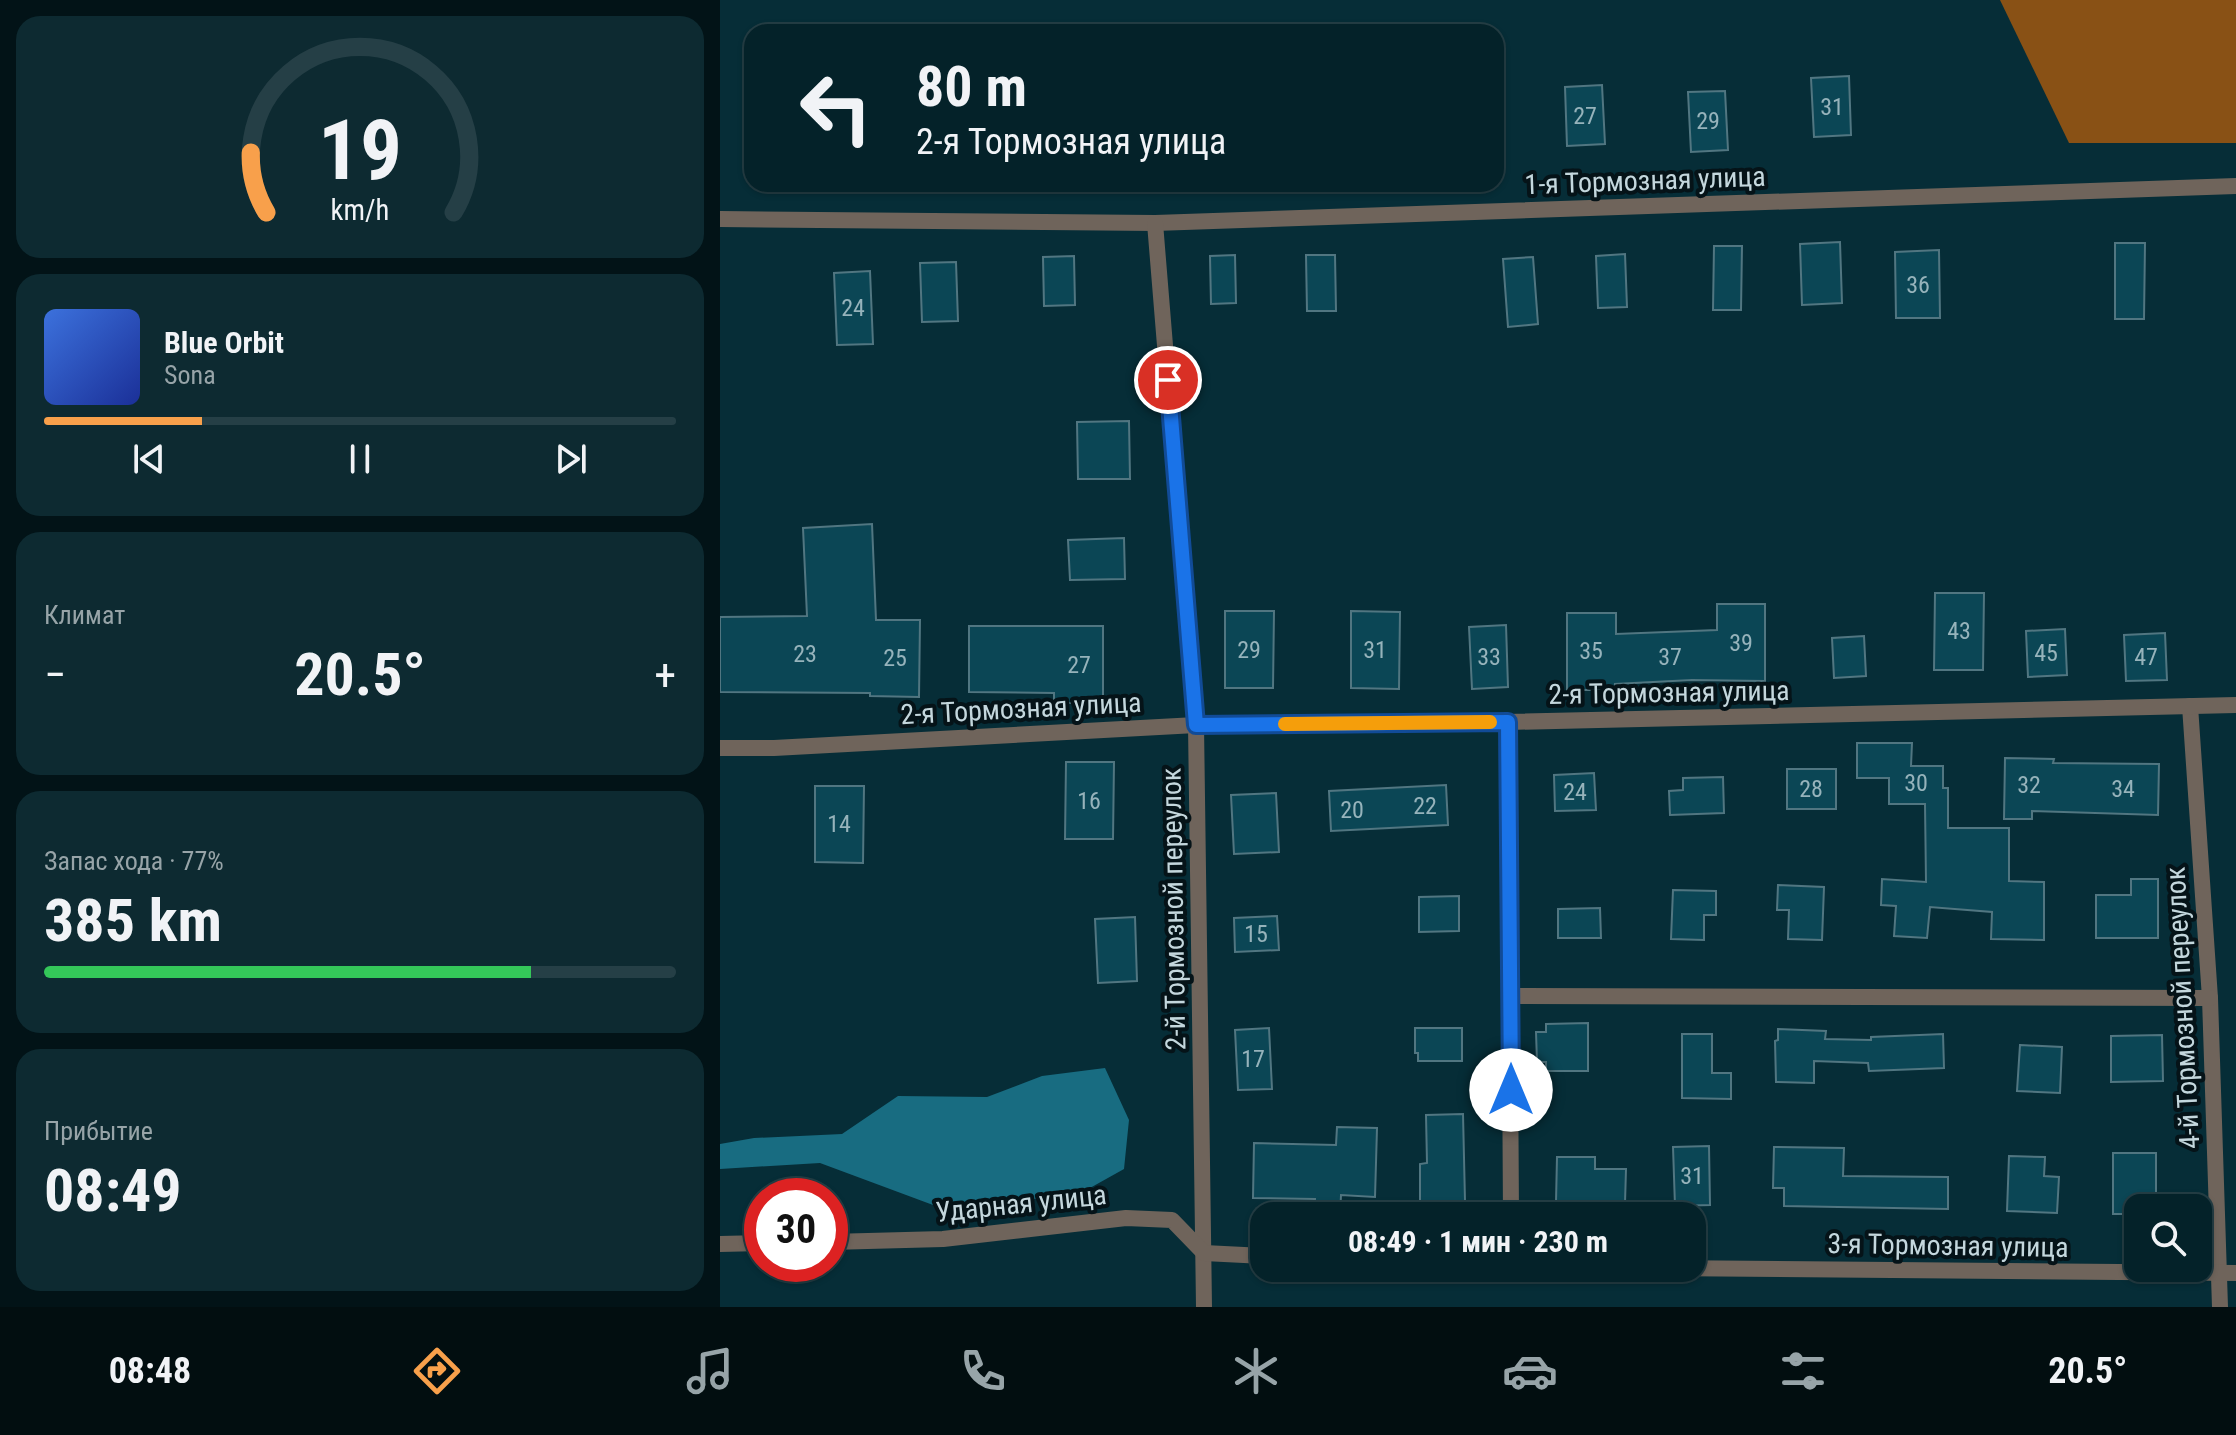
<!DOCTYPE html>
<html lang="ru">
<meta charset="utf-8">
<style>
body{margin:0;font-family:"Roboto Condensed",sans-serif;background:#0d2a31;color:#f1f3f6;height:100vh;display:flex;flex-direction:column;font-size:30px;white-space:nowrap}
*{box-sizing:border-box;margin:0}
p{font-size:26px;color:#97a4a8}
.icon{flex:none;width:44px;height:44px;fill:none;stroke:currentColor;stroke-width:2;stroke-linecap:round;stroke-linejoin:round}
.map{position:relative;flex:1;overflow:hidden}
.side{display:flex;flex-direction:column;gap:16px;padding:16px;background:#021317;width:720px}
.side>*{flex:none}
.guide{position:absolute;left:24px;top:24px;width:760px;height:168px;border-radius:24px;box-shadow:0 2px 6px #0004,0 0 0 2px #253f46;background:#042229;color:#f1f3f6;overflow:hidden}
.tools{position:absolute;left:1404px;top:1194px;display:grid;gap:16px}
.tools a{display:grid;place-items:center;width:88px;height:88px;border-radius:16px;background:#042229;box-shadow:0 2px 6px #0004,0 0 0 2px #253f46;font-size:40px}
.speed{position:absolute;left:24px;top:1178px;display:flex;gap:16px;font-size:40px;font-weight:700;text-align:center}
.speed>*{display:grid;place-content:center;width:104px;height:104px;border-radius:50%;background:#042229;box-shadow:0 2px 6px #0004,0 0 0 2px #253f46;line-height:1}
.speed .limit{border:12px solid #d22;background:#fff;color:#111}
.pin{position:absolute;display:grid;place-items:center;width:68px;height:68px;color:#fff;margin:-34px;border:4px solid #fff;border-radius:50%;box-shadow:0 2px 8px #0007}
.me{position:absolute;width:88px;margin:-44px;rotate:0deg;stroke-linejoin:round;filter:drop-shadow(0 0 6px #0008)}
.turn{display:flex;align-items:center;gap:28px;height:168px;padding:0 40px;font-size:36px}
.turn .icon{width:104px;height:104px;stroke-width:2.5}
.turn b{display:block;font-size:56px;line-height:68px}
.big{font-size:60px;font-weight:700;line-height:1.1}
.side .card{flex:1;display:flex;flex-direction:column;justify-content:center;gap:12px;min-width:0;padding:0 28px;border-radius:24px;background:#0d2a31}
.side .dial{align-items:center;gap:0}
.dial svg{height:208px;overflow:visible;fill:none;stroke:#253f46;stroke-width:7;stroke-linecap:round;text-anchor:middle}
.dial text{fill:#f1f3f6;stroke:none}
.song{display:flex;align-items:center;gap:24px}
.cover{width:96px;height:96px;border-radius:12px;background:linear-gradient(135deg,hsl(220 70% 55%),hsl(230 70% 35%))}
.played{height:8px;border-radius:4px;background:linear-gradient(90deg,#f8a04b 25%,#253f46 25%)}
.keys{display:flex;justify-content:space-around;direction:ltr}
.heat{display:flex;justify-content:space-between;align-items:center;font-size:44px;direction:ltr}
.charge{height:12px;border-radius:6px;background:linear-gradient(90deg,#34c759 77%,#253f46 0)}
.trip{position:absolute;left:530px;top:1202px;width:456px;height:80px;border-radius:24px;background:#042229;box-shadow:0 2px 6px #0004,0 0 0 2px #253f46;font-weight:700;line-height:80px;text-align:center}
.tab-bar{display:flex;height:128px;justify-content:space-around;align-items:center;background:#020e10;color:#97a4a8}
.tab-bar .icon{width:56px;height:56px}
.tab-bar .selected{color:#f8a04b}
.tab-bar b{font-size:36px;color:#f1f3f6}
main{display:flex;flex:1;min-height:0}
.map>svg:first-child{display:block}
</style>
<main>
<section class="side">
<div class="card dial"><svg viewBox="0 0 100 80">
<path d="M14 69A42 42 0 1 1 86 69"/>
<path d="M14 69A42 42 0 0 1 8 46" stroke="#f8a04b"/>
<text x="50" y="56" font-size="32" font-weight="700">19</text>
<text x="50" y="72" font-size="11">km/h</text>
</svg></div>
<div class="card">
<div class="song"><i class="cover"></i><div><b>Blue Orbit</b><p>Sona</p></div></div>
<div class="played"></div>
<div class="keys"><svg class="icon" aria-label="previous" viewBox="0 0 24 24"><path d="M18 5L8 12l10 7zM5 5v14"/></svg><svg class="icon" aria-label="pause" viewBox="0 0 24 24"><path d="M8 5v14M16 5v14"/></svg><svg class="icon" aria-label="next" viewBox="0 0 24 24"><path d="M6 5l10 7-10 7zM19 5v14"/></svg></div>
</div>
<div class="card"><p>Климат</p>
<div class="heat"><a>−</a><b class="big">20.5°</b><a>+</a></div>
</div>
<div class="card"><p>Запас хода · 77%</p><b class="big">385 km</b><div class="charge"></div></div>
<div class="card"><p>Прибытие</p><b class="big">08:49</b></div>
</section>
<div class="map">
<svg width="1516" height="1307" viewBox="0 0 1516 1307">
<rect width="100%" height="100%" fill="#062d37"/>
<!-- forest -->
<polygon fill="#895115" points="1280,0 1516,0 1516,143 1349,143"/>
<!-- water -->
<polygon fill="#186c81" points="385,1068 409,1120 404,1169 361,1193 306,1200 213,1205 100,1163 0,1169 0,1144 34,1138 122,1134 178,1096 267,1097 322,1076"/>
<!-- building -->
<g fill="#0b4655" stroke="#517681" stroke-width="2">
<polygon points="1129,76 1131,135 1094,137 1091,78"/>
<polygon points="882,85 885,144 847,146 845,87"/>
<polygon points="1005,91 1008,150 971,152 968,92"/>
<polygon points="1120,242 1122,303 1082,305 1080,244"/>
<polygon points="1395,243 1425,243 1424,319 1395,319"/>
<polygon points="994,246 1022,246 1021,310 993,310"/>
<polygon points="1219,250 1220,318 1176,318 1175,252"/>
<polygon points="905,254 907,307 878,308 876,256"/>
<polygon points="515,255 516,303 491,304 490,256"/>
<polygon points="586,255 615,255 616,311 587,311"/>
<polygon points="354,256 355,305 324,306 323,257"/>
<polygon points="813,257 818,324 788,327 783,259"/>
<polygon points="236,262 238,321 202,322 200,263"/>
<polygon points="150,271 153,344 117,345 114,273"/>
<polygon points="409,421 410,479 358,479 357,422"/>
<polygon points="152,524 156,620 200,620 199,697 150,696 150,693 0,692 0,617 87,616 83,528"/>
<polygon points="404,538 405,579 350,580 348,540"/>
<polygon points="1215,593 1264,593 1263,670 1214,670"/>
<polygon points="997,604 1045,604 1045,681 972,680 895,684 895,690 847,690 847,613 896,613 896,634 997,630"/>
<polygon points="505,611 554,611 553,688 505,688"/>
<polygon points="631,611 680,612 679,689 631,688"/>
<polygon points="786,625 788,687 752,689 749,627"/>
<polygon points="249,626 383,626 383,703 334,703 334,693 249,692"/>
<polygon points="1345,629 1347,675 1308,677 1306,631"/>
<polygon points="1445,633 1447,680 1406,681 1404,635"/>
<polygon points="1144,636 1146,676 1114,678 1112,638"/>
<polygon points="1137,743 1192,743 1191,766 1223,766 1223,788 1228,788 1228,828 1289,828 1289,881 1324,882 1324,940 1271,939 1272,912 1210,907 1207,938 1174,936 1176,906 1161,905 1162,879 1206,882 1205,804 1169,804 1169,778 1137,778"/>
<polygon points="1285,758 1334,759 1333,763 1439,764 1438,815 1312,811 1312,819 1284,819"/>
<polygon points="346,762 394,762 393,839 345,839"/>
<rect x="1067" y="769" width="49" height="40"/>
<polygon points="874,773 876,810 835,811 834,775"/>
<polygon points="1003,777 1004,813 950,815 949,791 963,790 963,778"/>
<polygon points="726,785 728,825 611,831 609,791"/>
<polygon points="95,786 144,786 143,863 95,862"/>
<polygon points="556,793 559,852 514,854 511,795"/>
<polygon points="1411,879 1438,879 1438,938 1376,938 1376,895 1411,895"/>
<polygon points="1058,885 1104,887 1102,940 1068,939 1069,910 1057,910"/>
<polygon points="953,890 996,891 996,915 984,915 984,940 951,939"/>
<polygon points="739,896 739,931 699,932 699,897"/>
<polygon points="880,908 881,938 838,938 838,909"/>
<polygon points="557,916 559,950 515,952 514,918"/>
<polygon points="415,917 417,981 378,983 375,919"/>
<polygon points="868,1023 868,1071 826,1071 826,1062 817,1062 816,1032 826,1032 826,1024"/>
<polygon points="549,1028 552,1089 518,1090 515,1030"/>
<polygon points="695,1028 742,1028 742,1061 698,1061 698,1053 695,1053"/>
<polygon points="1058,1029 1106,1031 1105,1039 1151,1040 1151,1037 1223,1034 1224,1068 1149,1071 1148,1063 1094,1061 1094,1083 1056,1082 1055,1041 1058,1040"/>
<polygon points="962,1034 992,1034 992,1073 1011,1073 1011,1099 962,1098"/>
<polygon points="1442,1035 1443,1081 1391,1082 1391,1036"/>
<polygon points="1300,1045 1342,1047 1340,1093 1297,1091"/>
<polygon points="743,1114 745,1201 700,1202 700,1164 707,1163 706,1115"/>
<polygon points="617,1127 657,1128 655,1197 621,1195 620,1216 594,1216 595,1199 533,1198 534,1143 616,1145"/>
<polygon points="989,1146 990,1205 955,1206 953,1147"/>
<polygon points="1054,1147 1124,1148 1123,1176 1228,1177 1228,1209 1064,1206 1064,1188 1053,1188"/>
<polygon points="1393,1153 1436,1153 1436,1208 1418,1208 1418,1214 1393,1214"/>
<polygon points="1289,1156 1325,1157 1324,1176 1339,1177 1337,1213 1287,1211"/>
<polygon points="837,1157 875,1157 875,1169 906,1169 905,1203 836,1202"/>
</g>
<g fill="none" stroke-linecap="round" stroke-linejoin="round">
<!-- street -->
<g stroke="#6f645b" stroke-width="16">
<polyline points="0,219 435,223 1516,186"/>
<polyline points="435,223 476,725 484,1307"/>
<polyline points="1470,706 1490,998 1500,1307"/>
<polyline points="788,722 791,1216"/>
<polyline points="0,748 54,748 476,725 788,722 1516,705"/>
<polyline points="792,996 1490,998"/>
<polyline points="110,1242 223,1239 406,1218 452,1220 484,1253 544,1256"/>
<polyline points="0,1244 42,1243"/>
<polyline points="939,1268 1516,1273"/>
</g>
</g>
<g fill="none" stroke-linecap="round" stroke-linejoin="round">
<defs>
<polyline id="route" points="448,380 476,725 788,722 791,1090"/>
</defs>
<!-- route casing -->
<use href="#route" stroke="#114b97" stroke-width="20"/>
<!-- route -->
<use href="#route" stroke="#1a73e8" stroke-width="14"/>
<!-- slow -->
<polyline stroke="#f59e0b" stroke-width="14" points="565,724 770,722"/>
</g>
<g text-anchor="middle" stroke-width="8" stroke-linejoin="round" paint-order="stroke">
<!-- number labels -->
<g font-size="24" fill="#96b3bb">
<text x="1112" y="115">31</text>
<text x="865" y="124">27</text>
<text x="988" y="129">29</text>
<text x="1198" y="293">36</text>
<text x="133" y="316">24</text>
<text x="1239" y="639">43</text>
<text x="1021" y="651">39</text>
<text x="529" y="658">29</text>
<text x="655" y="658">31</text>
<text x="871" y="659">35</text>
<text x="1326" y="661">45</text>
<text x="85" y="662">23</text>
<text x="769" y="665">33</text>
<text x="950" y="665">37</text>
<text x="1426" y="665">47</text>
<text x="175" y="666">25</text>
<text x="359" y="673">27</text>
<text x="1196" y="791">30</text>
<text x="1309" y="793">32</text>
<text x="1091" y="797">28</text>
<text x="1403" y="797">34</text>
<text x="855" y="800">24</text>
<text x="369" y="809">16</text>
<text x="705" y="814">22</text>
<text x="632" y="818">20</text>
<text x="119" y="832">14</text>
<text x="536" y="942">15</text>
<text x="533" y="1067">17</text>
<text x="972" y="1184">31</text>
</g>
<!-- street labels -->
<g font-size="28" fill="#c4d7dd" stroke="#051318">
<text transform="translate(925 180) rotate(-2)" y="10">1-я Тормозная улица</text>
<text transform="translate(949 692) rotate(-1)" y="10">2-я Тормозная улица</text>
<text transform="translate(301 708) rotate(-3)" y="10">2-я Тормозная улица</text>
<text transform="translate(453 909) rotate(-91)" y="10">2-й Тормозной переулок</text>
<text transform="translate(1462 1008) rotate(-93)" y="10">4-й Тормозной переулок</text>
<text transform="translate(301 1203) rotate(-6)" y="10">Ударная улица</text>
<text transform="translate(1228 1245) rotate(1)" y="10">3-я Тормозная улица</text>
</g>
</g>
</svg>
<div class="tools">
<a><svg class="icon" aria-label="search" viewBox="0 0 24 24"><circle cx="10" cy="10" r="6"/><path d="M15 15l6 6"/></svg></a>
</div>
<div class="speed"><div class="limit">30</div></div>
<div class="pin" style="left:448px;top:380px;background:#d93025"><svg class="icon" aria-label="arrive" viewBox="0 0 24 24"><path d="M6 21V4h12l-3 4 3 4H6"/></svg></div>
<svg class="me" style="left:791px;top:1090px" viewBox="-20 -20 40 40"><circle r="19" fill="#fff"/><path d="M0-13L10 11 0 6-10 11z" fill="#1a73e8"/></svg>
<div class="trip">08:49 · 1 мин · 230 m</div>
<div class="guide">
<div class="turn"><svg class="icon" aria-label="left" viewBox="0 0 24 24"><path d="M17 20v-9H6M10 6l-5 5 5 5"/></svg><div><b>80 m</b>2-я Тормозная улица</div></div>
</div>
</div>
</main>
<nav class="tab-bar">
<b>08:48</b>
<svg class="icon selected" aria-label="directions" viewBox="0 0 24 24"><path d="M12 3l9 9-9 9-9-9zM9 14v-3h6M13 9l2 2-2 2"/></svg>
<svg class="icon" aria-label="music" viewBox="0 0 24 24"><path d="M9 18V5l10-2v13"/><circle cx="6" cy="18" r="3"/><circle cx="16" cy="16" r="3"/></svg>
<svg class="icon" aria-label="phone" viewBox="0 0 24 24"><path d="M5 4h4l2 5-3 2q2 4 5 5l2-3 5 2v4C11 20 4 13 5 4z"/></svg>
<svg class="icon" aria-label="climate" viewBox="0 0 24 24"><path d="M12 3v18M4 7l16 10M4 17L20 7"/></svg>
<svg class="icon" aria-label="car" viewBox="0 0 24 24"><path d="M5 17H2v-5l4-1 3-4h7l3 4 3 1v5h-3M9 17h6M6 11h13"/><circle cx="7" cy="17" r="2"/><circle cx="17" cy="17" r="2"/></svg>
<svg class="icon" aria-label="filters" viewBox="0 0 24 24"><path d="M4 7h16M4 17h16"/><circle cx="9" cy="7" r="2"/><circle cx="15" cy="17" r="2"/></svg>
<b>20.5°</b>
</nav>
